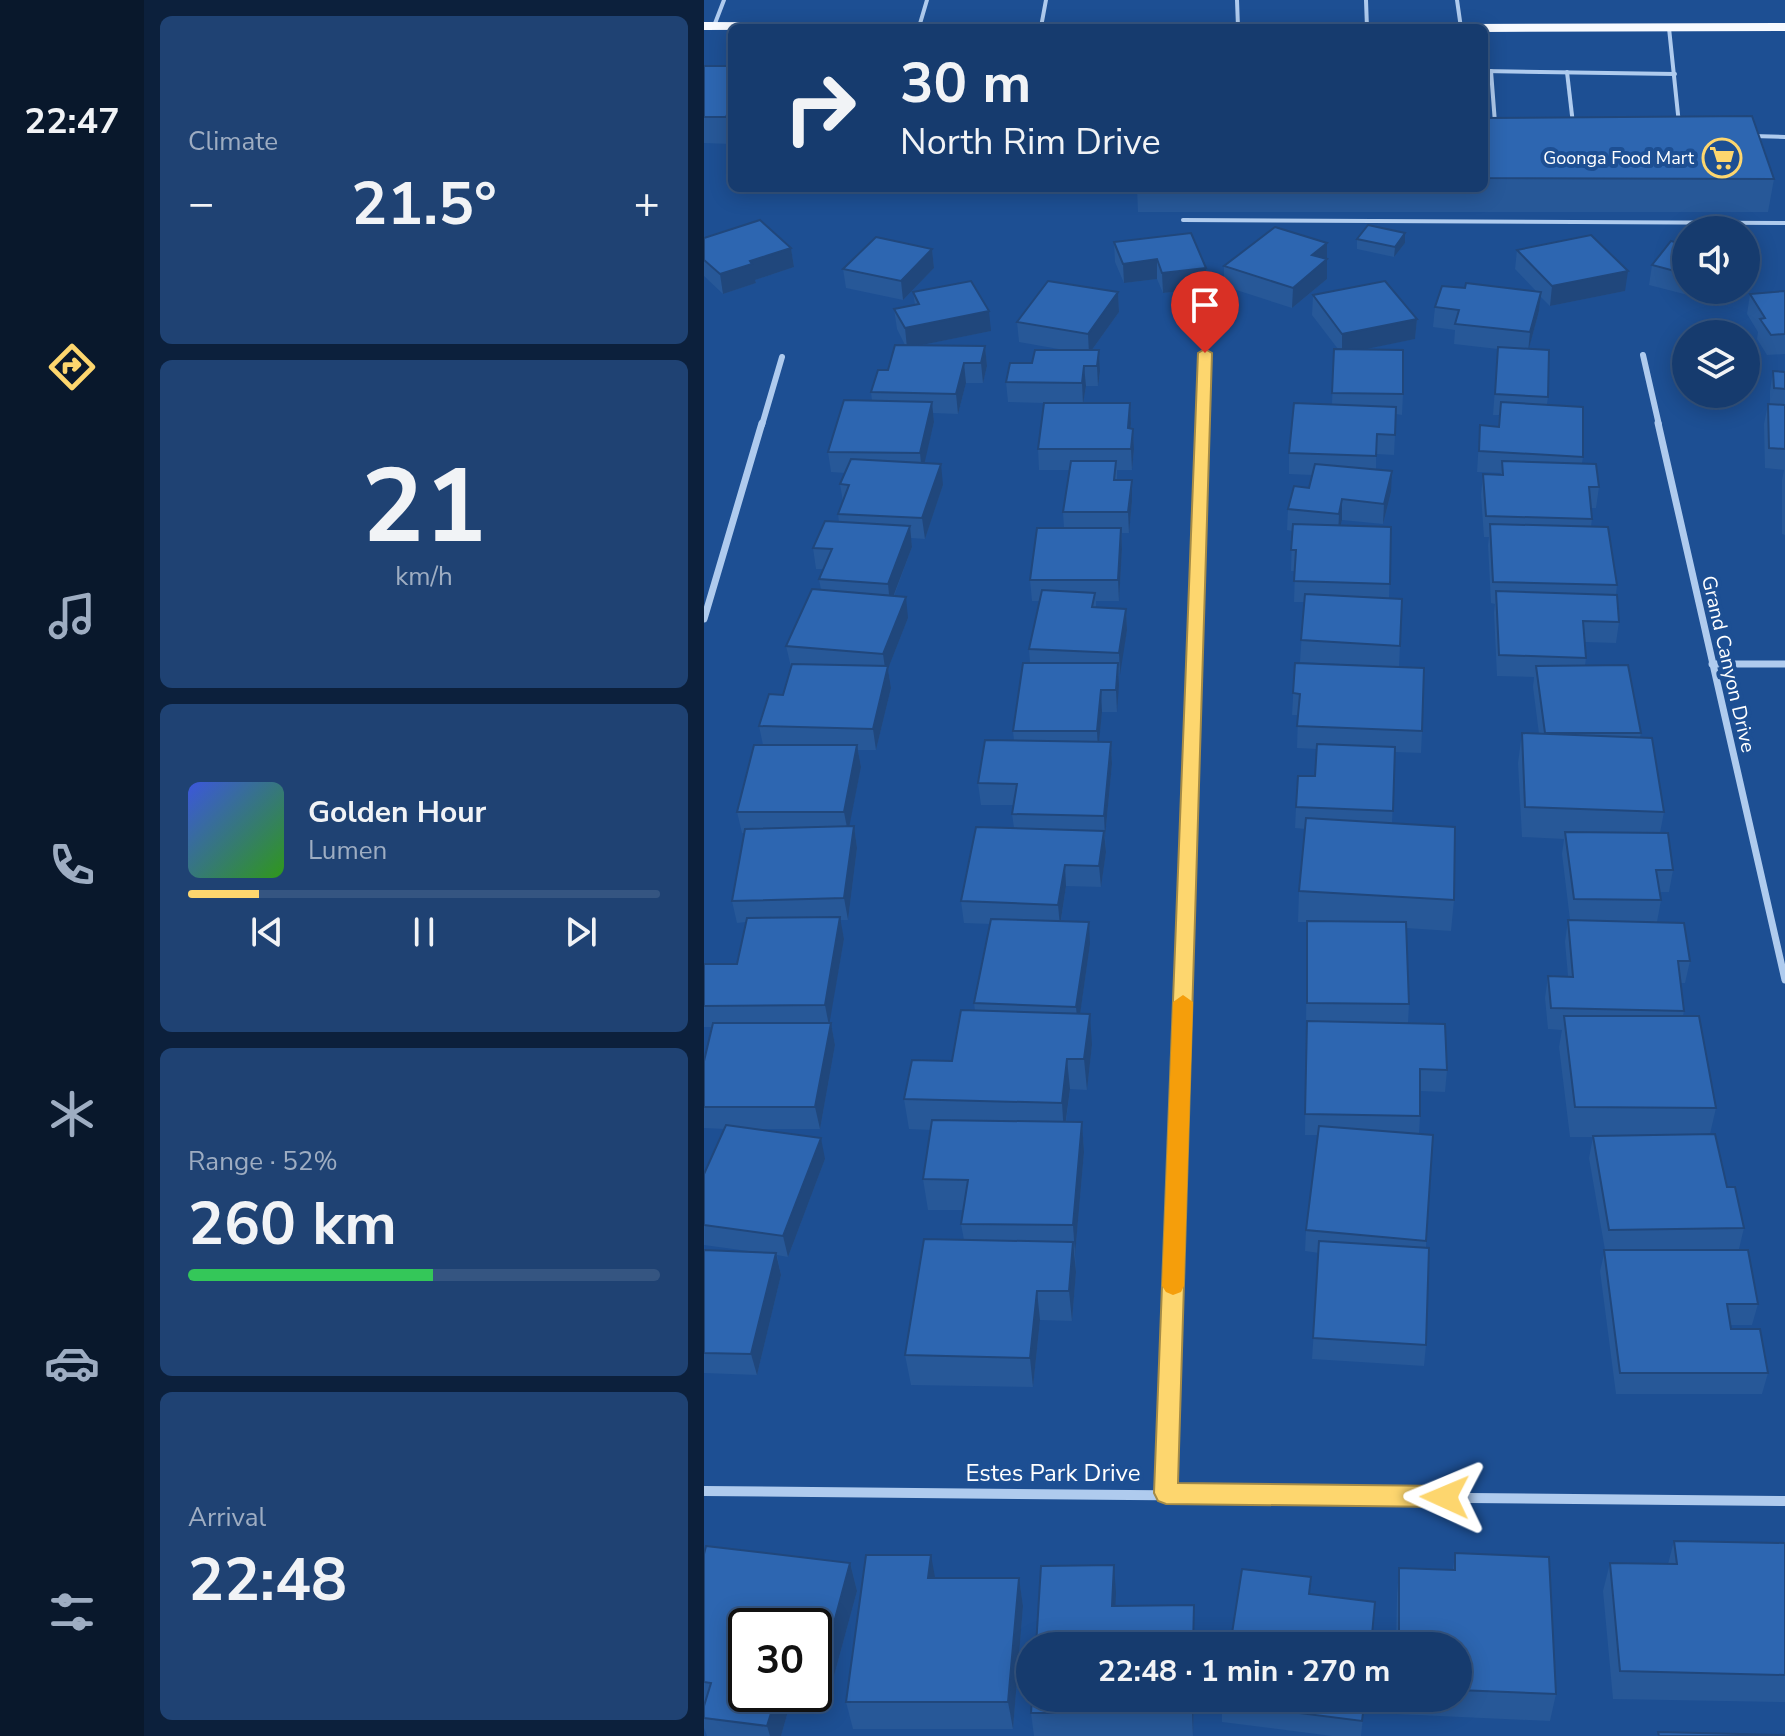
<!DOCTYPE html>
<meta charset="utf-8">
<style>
body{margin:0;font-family:"Nunito Sans",sans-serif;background:#1f4273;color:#f1f3f6;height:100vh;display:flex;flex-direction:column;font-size:30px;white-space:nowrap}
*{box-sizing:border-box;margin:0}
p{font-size:26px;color:#9eadc2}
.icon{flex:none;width:44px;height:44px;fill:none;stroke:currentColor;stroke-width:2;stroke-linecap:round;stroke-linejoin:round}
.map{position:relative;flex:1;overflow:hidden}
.panel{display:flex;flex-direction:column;gap:16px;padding:16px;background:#0c203c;width:560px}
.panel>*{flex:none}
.hud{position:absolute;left:24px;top:24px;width:760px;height:168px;border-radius:12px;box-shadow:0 4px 20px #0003,0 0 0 2px #355581;background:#163b6e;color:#f1f3f6;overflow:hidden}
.buttons{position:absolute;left:968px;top:216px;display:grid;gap:16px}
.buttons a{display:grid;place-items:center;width:88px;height:88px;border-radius:50%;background:#163b6e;box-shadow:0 4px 20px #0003,0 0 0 2px #355581;font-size:40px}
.speed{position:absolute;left:24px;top:1608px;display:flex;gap:16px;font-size:40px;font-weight:700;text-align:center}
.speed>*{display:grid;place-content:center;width:104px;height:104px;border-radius:50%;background:#163b6e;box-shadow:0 4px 20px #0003,0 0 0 2px #355581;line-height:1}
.speed .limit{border:4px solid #111;border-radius:12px;background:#fff;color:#111}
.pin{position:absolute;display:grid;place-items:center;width:68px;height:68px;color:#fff;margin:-82px -34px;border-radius:50% 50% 50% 0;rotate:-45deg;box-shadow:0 0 8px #0007}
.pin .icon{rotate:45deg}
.me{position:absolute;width:88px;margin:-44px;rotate:271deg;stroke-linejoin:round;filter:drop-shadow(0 0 6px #0008)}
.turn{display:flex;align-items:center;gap:28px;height:168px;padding:0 40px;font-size:36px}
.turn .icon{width:104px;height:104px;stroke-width:2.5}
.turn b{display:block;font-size:56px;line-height:68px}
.big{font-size:60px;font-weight:700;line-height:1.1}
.panel .card{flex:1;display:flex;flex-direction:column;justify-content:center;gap:12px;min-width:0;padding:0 28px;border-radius:12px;background:#1f4273}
.panel .dial{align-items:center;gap:0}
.dial b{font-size:104px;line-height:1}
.song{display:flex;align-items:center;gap:24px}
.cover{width:96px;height:96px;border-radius:12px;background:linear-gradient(135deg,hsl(230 70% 55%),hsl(110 70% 35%))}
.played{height:8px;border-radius:4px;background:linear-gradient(90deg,#fdd66e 15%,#355581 15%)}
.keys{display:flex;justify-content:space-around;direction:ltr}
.heat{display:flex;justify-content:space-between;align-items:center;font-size:44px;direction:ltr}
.charge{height:12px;border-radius:6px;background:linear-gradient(90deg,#34c759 52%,#355581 0)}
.trip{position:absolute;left:312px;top:1632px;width:456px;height:80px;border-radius:40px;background:#163b6e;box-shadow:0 4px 20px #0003,0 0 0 2px #355581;font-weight:700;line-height:80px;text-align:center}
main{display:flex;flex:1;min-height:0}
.dock{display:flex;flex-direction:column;width:144px;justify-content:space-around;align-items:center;background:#09182c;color:#9eadc2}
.dock .icon{width:56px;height:56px}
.dock .active{color:#fdd66e}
.dock b{font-size:36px;color:#f1f3f6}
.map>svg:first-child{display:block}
</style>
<main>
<nav class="dock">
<b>22:47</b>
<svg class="icon active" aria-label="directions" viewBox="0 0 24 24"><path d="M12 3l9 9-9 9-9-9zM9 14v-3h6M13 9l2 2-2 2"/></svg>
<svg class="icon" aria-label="music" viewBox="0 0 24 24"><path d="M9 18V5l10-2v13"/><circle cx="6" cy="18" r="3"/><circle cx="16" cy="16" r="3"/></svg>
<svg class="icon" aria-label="phone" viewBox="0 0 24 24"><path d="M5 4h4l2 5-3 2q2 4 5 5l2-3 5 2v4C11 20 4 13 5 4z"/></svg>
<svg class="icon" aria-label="climate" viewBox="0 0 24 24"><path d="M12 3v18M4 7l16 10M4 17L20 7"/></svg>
<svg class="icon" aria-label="car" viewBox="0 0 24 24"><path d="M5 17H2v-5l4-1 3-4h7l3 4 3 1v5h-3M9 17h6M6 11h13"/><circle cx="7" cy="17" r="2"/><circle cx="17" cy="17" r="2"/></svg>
<svg class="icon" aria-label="filters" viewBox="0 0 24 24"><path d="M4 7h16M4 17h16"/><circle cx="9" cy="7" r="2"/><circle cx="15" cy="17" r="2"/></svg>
</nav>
<section class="panel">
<div class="card"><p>Climate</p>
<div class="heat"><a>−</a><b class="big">21.5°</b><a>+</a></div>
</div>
<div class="card dial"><b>21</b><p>km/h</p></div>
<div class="card">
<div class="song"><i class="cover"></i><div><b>Golden Hour</b><p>Lumen</p></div></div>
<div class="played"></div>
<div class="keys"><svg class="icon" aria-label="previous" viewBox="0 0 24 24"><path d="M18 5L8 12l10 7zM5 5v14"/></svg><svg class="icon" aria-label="pause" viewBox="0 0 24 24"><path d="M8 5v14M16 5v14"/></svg><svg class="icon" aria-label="next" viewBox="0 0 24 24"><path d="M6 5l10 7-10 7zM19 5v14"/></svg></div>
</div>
<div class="card"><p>Range · 52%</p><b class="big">260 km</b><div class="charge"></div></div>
<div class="card"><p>Arrival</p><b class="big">22:48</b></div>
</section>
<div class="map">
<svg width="1081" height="1736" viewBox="0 0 1081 1736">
<rect width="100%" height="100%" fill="#1d4f93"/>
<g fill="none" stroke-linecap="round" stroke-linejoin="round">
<!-- service -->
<g stroke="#afcbee" stroke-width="4">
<polyline points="533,0 534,27"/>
<polyline points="662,0 663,28"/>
<polyline points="753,0 757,28"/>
<polyline points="10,26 20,0"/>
<polyline points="215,27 223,0"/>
<polyline points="337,27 342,0"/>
<polyline points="965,28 975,124"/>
<polyline points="780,71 971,74"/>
<polyline points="787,71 791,123"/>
<polyline points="863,72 869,124"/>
<polyline points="1049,136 1081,137"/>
<polyline points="479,220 1081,223"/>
</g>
<!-- minor-far2 -->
<g stroke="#afcbee" stroke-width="6">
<polyline points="939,355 955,425"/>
<polyline points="58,425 78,357"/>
<polyline points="499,425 501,353"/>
</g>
<!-- minor-far1 -->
<g stroke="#afcbee" stroke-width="7">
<polyline points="954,423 1081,980"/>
<polyline points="0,619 58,423"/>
<polyline points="1008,664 1081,664"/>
<polyline points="479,988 499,423"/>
</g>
<!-- minor -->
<g stroke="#afcbee" stroke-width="10">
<polyline points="0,1491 1081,1501"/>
<polyline points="462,1493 479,986"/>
</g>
<!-- primary -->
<g fill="#f7faff" fill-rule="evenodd">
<polygon points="0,22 637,24 643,28 0,30"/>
<polygon points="1081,23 1081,31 780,32 780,28 756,28 762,24"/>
<polygon points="687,24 749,24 755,28 681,28"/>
</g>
</g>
<!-- wall -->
<g fill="#275898" fill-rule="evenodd">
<polygon points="0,66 28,66 28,140 26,144 0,143"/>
<polygon points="780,118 1070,179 1064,212 434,212 433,188 780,188"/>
<polygon points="487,233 503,288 459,293 453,279 420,283 411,262 410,242"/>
<polygon points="0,238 87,248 90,267 51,280 52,283 19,294 0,276"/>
<polygon points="653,239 701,243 690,257 653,249"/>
<polygon points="623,243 623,279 588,308 520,286 520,266"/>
<polygon points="982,245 982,290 1034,290 1023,305 945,285 948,265"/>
<polygon points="228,249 230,268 199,300 142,288 139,269"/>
<polygon points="813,250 921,291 846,306 836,296 835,311 825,348 844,397 843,404 879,457 878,463 895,487 892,508 887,508 888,519 887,527 913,585 912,595 915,622 912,643 881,642 882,658 881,666 937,733 936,737 960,812 956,833 969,870 965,892 956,892 957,900 953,922 899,921 986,961 981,983 977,983 980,1011 979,1016 1012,1108 1006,1134 1023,1187 1040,1228 1035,1249 1054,1304 1048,1325 1026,1325 1027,1329 1064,1373 1058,1394 912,1394 896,1271 901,1250 885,1158 889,1137 866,1137 855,1047 858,1030 844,1029 841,998 844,976 864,976 861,942 864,920 866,920 858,854 860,839 818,837 814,763 818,733 835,734 829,687 830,677 793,676 790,612 791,604 787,603 784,545 785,537 780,537 777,495 779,474 796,475 797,473 773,472 776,425 794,427 795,415 789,415 794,349 750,344 751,330 729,327 731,307 761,288 832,291 811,269"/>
<polygon points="1081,291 1081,354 1063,355 1053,339 1054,332 1043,314 1046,294"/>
<polygon points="209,292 287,331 217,345 281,346 283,366 279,383 262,383 254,414 229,413 230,422 220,463 239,485 221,539 207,538 208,547 190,596 204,618 184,669 187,688 172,750 154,750 157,767 145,826 150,826 153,848 144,920 136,920 140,939 125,1023 127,1023 131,1045 116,1129 46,1129 121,1159 84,1257 73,1255 77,1275 53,1375 0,1373 0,1250 51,1252 0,1245 0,1174 20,1129 0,1128 0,1061 8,1027 0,1027 0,964 33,964 42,922 33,923 28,901 40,833 38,833 33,812 59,745 55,726 79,695 87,667 82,646 117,590 115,579 120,569 112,569 109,548 135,522 134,514 139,502 136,484 141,473 127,472 124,452 168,401 167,392 201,345 193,329 190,309 211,305"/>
<polygon points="414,292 415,312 388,350 395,350 396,371 394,386 382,386 379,403 426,403 427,429 429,429 430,449 428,470 413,470 413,480 428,480 428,501 425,533 418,533 418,549 415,601 392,601 392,607 422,609 423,630 415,674 413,712 398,712 395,742 407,742 408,764 401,837 402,852 397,887 362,886 357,921 386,944 376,1014 388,1045 383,1090 366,1089 362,1122 378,1122 380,1152 371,1255 372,1272 368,1321 336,1320 329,1387 207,1385 201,1355 260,1240 257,1224 259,1210 224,1210 219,1179 227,1130 205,1129 200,1099 248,1061 271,1011 270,1003 286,924 260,923 257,901 310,828 308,814 310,805 277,805 274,783 310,741 309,731 326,663 325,649 335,601 328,601 326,580 360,528 359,512 366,470 335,470 334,449 340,403 304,402 302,382 360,350 315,342 313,322"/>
<polygon points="609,295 713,319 711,339 660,349 699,394 698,415 692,414 690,455 672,454 672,470 687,492 679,524 638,520 636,525 687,527 685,598 698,599 695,667 596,662 600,602 590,602 591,571 587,571 588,531 583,530 584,509 605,488 608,475 585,474 585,453 628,404 630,349 634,349 608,315"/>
<polygon points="1069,371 1081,372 1081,535 1078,534 1078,480 1080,470 1061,468 1060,424 1064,404 1066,404 1066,391"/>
<polygon points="591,663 718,731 717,753 691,752 688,823 750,900 747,931 702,928 705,1004 704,1023 743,1070 741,1092 716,1091 716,1116 715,1134 722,1241 722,1345 720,1366 608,1359 615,1253 601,1251 602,1230 614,1135 601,1135 603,922 594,922 595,891 601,829 591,828 592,807 611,776 613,749 593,748 594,715 588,715"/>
<polygon points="970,1541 1081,1543 1081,1702 909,1699 899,1591 906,1563 964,1564"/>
<polygon points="751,1553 852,1694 846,1721 692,1714 692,1698 754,1698 754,1646 692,1646 693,1596 695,1568 749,1570"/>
<path d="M0,1554L146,1563L153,1591L121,1709L86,1704L77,1736H3L0,1728ZM110,1626V1694H42Z"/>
<polygon points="231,1578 315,1578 319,1606 309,1729 149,1729 142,1702"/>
<polygon points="490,1698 489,1736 330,1736 327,1713"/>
<polygon points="661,1698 657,1736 628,1736 518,1722 518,1703"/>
</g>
<!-- shaded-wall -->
<g fill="#20477c">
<polygon points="28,104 28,140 26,144 22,117"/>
<polygon points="701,233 701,243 690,257 691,247"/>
<polygon points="623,243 623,279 588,308 589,288 608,255"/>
<polygon points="87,248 90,267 51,280 52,283 19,294 16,274 46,261"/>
<polygon points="228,249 230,268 199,300 197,281"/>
<polygon points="453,259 453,279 420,283 419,264"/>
<polygon points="502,268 503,288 459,293 458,273"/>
<polygon points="924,271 921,291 846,306 848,286"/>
<polygon points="1026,290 1034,290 1023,305"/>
<polygon points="414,292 415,312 385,354 384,334"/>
<polygon points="837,292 835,311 824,352 826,332"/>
<polygon points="285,311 287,331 203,348 201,328"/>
<polygon points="713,319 711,339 638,354 638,334"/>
<polygon points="281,346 283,366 279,383 277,363"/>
<polygon points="395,350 396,371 394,386 393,366"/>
<polygon points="260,363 262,383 254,414 252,394"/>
<polygon points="380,366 382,386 379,404 378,383"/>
<polygon points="228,402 230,422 218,474 216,453"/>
<polygon points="426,403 427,423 425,449 424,428"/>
<polygon points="429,429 430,449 428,470 427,449"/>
<polygon points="237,464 239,485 221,539 218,518"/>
<polygon points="688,471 687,492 679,524 680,504"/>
<polygon points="428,480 428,501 425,533 424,512"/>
<polygon points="638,499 638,520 634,535 635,514"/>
<polygon points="206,526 208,547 186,605 184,584"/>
<polygon points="417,528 418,549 415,601 414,580"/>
<polygon points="202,597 204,618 184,669 187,688 172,750 169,729 182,675 179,654"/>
<polygon points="422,609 423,630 416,675 415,653"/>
<polygon points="414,663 415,685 413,712 412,690"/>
<polygon points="397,690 398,712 394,753 393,731"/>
<polygon points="407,742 408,764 401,837 400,816"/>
<polygon points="153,745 157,767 144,833 140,812"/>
<polygon points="150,826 153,848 144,920 140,898"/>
<polygon points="400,831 402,852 397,887 395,866"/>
<polygon points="361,865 362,886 356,926 354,905"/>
<polygon points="136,917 140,939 125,1026 121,1005"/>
<polygon points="385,922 386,944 374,1029 372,1007"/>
<polygon points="386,1014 388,1045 383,1090 380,1059"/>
<polygon points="127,1023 131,1045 116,1129 111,1107"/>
<polygon points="363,1059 366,1089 360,1134 358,1103"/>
<polygon points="378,1122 380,1152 371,1255 369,1225"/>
<polygon points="117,1138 121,1159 84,1257 79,1236"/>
<polygon points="369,1242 372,1272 368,1321 365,1291"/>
<polygon points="72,1253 77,1275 53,1375 47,1354"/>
<polygon points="333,1291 336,1320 329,1387 326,1358"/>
<polygon points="227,1555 232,1583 224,1578"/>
<polygon points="146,1563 153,1591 121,1709 114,1682"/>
<polygon points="410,1565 412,1593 410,1634 408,1606"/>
<polygon points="315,1578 319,1606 309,1729 304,1702"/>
<polygon points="73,1694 83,1694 86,1704 77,1736 66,1736 63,1726"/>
<polygon points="488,1698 490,1698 489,1736 488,1713"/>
</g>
<!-- building -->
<g fill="#2d66b1" stroke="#20477c" stroke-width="2">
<polygon points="0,66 28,66 28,104 22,117 0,117"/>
<polygon points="1048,116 1070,179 780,178 780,118"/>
<polygon points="56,220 87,248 46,261 48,264 16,274 0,260 0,238"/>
<polygon points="664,225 701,233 691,247 653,239"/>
<polygon points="571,227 623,243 608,255 623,259 589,288 520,266"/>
<polygon points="487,233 502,268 458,273 453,259 419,264 410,242"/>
<polygon points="887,235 924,271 848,286 813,250"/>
<polygon points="172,237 228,249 197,281 139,269"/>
<polygon points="967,241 982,245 982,274 948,265"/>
<polygon points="267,281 285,311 201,328 190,309 215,304 209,292"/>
<polygon points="344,281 414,292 384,334 313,322"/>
<polygon points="681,281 713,319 638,334 609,295"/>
<polygon points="762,283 837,292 826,332 751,324 755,310 731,307 738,286 761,288"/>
<polygon points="1081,291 1081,334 1067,335 1056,319 1061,318 1046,294"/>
<polygon points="191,345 281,346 277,363 260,363 252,394 167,392 174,370 184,370"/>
<polygon points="794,347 845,350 844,397 791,394"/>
<polygon points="630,349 699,350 699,394 628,393"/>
<polygon points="331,350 395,350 393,366 380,366 378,383 302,382 306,363 328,363"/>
<polygon points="1069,371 1081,372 1081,389 1070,388"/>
<polygon points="140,400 228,402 216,453 124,452"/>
<polygon points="797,402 879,407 879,457 775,451 776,425 795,427"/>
<polygon points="340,403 426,403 424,428 429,429 427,449 334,449"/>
<polygon points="590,403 692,407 691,435 673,434 672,456 585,453"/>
<polygon points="1064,404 1081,405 1081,449 1065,448"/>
<polygon points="147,459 237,464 218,518 134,514 145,485 136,484"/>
<polygon points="367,461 412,461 410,480 428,480 424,512 359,512"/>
<polygon points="798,461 892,464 895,487 885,487 888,519 782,516 779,474 799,475"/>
<polygon points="611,464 688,471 680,504 638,499 635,514 584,509 590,486 605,488"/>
<polygon points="121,521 206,526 184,584 115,579 128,549 109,548"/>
<polygon points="589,524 687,527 686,584 590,581 592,550 587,550"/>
<polygon points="786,524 904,527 913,585 789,582"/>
<polygon points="333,528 417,528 414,580 326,580"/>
<polygon points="108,589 202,597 179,654 82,646"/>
<polygon points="338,590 391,593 388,607 422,609 415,653 325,649"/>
<polygon points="792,591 913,595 915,622 879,621 882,658 795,655"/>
<polygon points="601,594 698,599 696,646 597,640"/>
<polygon points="319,663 414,663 412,690 397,690 393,731 309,731"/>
<polygon points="591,663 720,668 718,731 593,726 596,694 589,693"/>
<polygon points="88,664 184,666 169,729 55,726 65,694 79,695"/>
<polygon points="924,665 937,733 841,733 832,666"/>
<polygon points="818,733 948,738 960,812 821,807"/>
<polygon points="281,740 407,742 400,816 308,814 313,784 274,783"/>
<polygon points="613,744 691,747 689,811 592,807 594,776 611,776"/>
<polygon points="50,745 153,745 140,812 33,812"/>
<polygon points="602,818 751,827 750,900 595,891"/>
<polygon points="150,826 140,898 28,901 41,829"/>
<polygon points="272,827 400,831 395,866 361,865 354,905 257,901"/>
<polygon points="861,832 964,833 969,870 952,870 957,900 870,899"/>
<polygon points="136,917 121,1005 0,1006 0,964 33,964 43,918"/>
<polygon points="287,919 385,922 372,1007 270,1003"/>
<polygon points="864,920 980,923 986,961 974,961 980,1011 847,1008 844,976 869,977"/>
<polygon points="603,921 702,922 705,1004 603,1003"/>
<polygon points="257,1010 386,1014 380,1059 363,1059 358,1103 200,1099 208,1060 248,1061"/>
<polygon points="860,1016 995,1016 1012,1108 871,1107"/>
<polygon points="603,1021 741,1024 743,1070 716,1069 716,1116 601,1114"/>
<polygon points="9,1023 127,1023 111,1107 0,1107 0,1061"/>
<polygon points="228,1120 378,1122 369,1225 257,1224 264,1180 219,1179"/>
<polygon points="22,1125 117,1138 79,1236 0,1225 0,1174"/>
<polygon points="615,1126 729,1135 722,1241 602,1230"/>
<polygon points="1011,1134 1023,1187 1031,1187 1040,1228 905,1230 889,1136"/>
<polygon points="220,1239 369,1242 365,1291 333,1291 326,1358 201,1355"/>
<polygon points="615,1241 725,1248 722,1345 609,1338"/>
<polygon points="0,1250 72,1253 47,1354 0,1353"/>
<polygon points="900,1250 1044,1250 1054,1304 1023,1304 1027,1329 1056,1329 1064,1373 916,1373"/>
<polygon points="970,1541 1081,1543 1081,1675 916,1671 906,1563 973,1564"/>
<polygon points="2,1546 146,1563 114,1682 110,1681 110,1626 42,1626 42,1694 73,1694 63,1726 0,1718 0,1706 7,1683 0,1682 0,1554"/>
<polygon points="751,1553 845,1557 852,1694 754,1690 754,1646 695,1646 695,1568 751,1570"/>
<polygon points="162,1555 227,1555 224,1578 315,1578 304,1702 142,1702"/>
<polygon points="410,1565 408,1606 490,1605 489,1646 332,1646 337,1566"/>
<polygon points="538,1569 607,1577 605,1594 671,1602 667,1646 526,1646"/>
<polygon points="328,1698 488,1698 488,1713 327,1713"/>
<polygon points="518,1698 661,1698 658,1721 518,1703"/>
<polygon points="954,1732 1081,1735 1081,1736 955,1736"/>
</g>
<!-- route -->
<polygon fill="#fdd66e" stroke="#a48b48" stroke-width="2" points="501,349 508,353 474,1483 741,1486 749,1489 752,1497 749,1504 741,1507 462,1504 454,1501 450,1493 494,353"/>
<!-- slow -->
<polygon fill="#f59e0b" points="479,995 489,1002 480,1286 477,1292 469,1295 462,1292 458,1286 469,1002"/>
<!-- icons -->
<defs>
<symbol id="supermarket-ring" viewBox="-11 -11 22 22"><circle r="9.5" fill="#1d4f93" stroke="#fdd66e" stroke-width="1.5"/><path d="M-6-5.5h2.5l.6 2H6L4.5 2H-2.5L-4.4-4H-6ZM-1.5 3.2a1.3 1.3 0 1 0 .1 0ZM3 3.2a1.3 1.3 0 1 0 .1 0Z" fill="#fdd66e"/></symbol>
</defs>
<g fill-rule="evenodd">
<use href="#supermarket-ring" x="996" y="136" width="44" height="44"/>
</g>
<g text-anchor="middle" stroke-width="8" stroke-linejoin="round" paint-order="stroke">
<!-- far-poi labels -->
<g font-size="18" fill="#fff" stroke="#1d4f93" text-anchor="end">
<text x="990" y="164">Goonga Food Mart</text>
</g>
<!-- street labels -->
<g font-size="20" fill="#fff" stroke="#1d4f93">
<text transform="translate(1025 664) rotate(77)" y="7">Grand Canyon Drive</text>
</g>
<!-- near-street labels -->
<g font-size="24" fill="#fff" stroke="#1d4f93">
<text x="349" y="1481">Estes Park Drive</text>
</g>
</g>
</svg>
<div class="buttons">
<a><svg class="icon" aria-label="sound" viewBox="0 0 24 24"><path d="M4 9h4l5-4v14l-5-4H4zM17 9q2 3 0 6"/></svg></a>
<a><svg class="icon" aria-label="layers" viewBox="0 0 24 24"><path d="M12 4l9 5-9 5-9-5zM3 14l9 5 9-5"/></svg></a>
</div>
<div class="speed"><div class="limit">30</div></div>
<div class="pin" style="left:501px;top:353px;background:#d93025"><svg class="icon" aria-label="arrive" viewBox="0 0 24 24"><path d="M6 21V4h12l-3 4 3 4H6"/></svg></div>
<svg class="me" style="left:741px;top:1497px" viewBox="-20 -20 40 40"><path d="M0-17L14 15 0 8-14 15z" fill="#fdd66e" stroke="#fff" stroke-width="4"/></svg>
<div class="trip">22:48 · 1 min · 270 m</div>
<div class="hud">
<div class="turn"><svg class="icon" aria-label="right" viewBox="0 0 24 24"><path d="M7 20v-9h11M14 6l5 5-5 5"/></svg><div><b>30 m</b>North Rim Drive</div></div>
</div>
</div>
</main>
